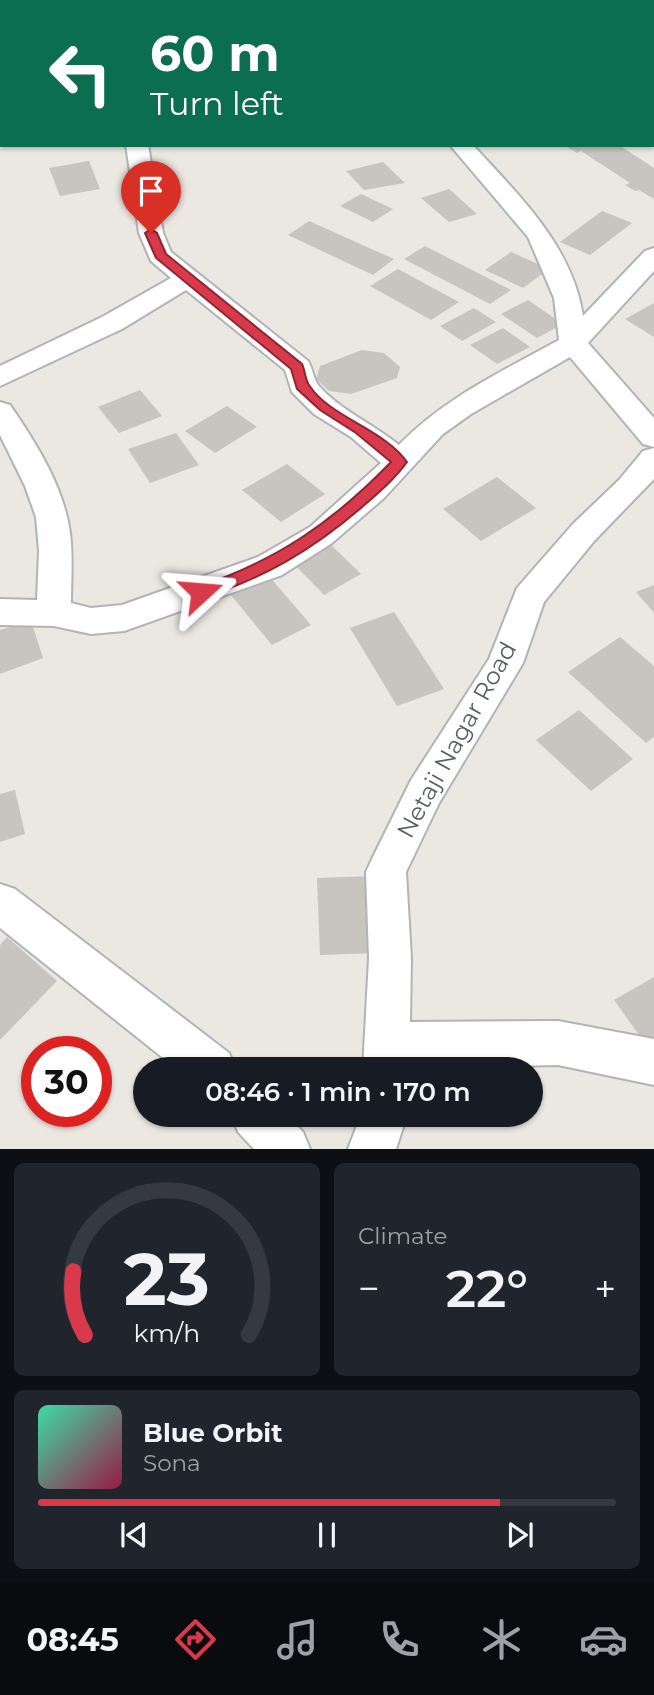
<!DOCTYPE html>
<meta charset="utf-8">
<style>
body{margin:0;font-family:Montserrat,sans-serif;background:#20242c;color:#f1f3f6;height:100vh;display:flex;flex-direction:column;font-size:26px;white-space:nowrap}
*{box-sizing:border-box;margin:0}
p{font-size:23px;color:#9ea1a6}
.icon{flex:none;width:38px;height:38px;fill:none;stroke:currentColor;stroke-width:2;stroke-linecap:round;stroke-linejoin:round}
.map{position:relative;height:1149px;overflow:hidden}
.drawer{display:flex;flex-direction:column;gap:14px;padding:14px;background:#0d0f14;flex:1}
.drawer>*{flex:none}
.banner{position:absolute;left:0px;top:0px;width:654px;height:147px;box-shadow:0 2px 5px #0004;background:#0b6e4f;color:#fff;overflow:hidden}
.speed{position:absolute;left:21px;top:1036px;display:flex;gap:14px;font-size:35px;font-weight:700;text-align:center}
.speed>*{display:grid;place-content:center;width:91px;height:91px;border-radius:50%;background:#171b24;box-shadow:0 2px 5px #0004;line-height:1}
.speed .limit{border:10px solid #d22;background:#fff;color:#111}
.pin{position:absolute;display:grid;place-items:center;width:60px;height:60px;color:#fff;margin:-72px -30px;border-radius:50% 50% 50% 0;rotate:-45deg;box-shadow:0 0 7px #0007}
.pin .icon{rotate:45deg}
.me{position:absolute;width:77px;margin:-38px;rotate:71deg;stroke-linejoin:round;filter:drop-shadow(0 0 5px #0008)}
.turn{display:flex;align-items:center;gap:24px;height:147px;padding:0 35px;font-size:32px}
.turn .icon{width:91px;height:91px;stroke-width:2.5}
.turn b{display:block;font-size:49px;line-height:60px}
.big{font-size:52px;font-weight:600;line-height:1.1}
.drawer .card{flex:1;display:flex;flex-direction:column;justify-content:center;gap:10px;min-width:0;padding:0 24px;border-radius:10px;background:#20242c}
.drawer .dial{align-items:center;gap:0}
.dial svg{height:182px;overflow:visible;fill:none;stroke:#363941;stroke-width:7;stroke-linecap:round;text-anchor:middle}
.dial text{fill:#f1f3f6;stroke:none}
.song{display:flex;align-items:center;gap:21px}
.cover{width:84px;height:84px;border-radius:10px;background:linear-gradient(135deg,hsl(160 70% 55%),hsl(340 70% 35%))}
.played{height:7px;border-radius:4px;background:linear-gradient(90deg,#d83a4c 80%,#363941 80%)}
.keys{display:flex;justify-content:space-around;direction:ltr}
.heat{display:flex;justify-content:space-between;align-items:center;font-size:38px;direction:ltr}
.drawer .tiles{flex:1;display:grid;gap:14px;grid-template-columns:1fr 1fr}
.card:last-child{grid-column:span 2}
.trip{position:absolute;left:133px;top:1057px;width:410px;height:70px;border-radius:35px;background:#171b24;box-shadow:0 2px 5px #0004;font-weight:600;line-height:70px;text-align:center}
.menu{display:flex;height:112px;justify-content:space-around;align-items:center;background:#090b0e;color:#9ea1a6}
.menu .icon{width:49px;height:49px}
.menu .current{color:#d83a4c}
.menu b{font-size:32px;color:#f1f3f6}
.map>svg:first-child{display:block}
</style>
<div class="map">
<svg width="654" height="1149" viewBox="0 0 654 1149">
<rect width="100%" height="100%" fill="#ebe7e1"/>
<!-- building -->
<g fill="#c8c4c0">
<polygon points="571,145 619,145 654,168 654,199 639,190 635,191 625,185 630,183 581,151 577,153 567,147"/>
<polygon points="89,161 100,189 60,196 49,168"/>
<polygon points="383,162 405,183 364,190 346,171"/>
<polygon points="449,189 477,214 449,222 421,198"/>
<polygon points="361,194 393,209 373,222 340,206"/>
<polygon points="602,211 632,223 590,255 560,242"/>
<polygon points="309,221 394,259 373,275 288,235"/>
<polygon points="425,246 511,290 490,304 404,259"/>
<polygon points="511,252 549,269 523,288 485,270"/>
<polygon points="398,269 459,302 431,320 370,286"/>
<polygon points="528,300 563,324 537,338 501,314"/>
<polygon points="654,303 654,337 625,319"/>
<polygon points="474,308 496,322 462,341 440,326"/>
<polygon points="503,328 530,347 497,364 470,345"/>
<polygon points="362,350 384,353 400,367 397,378 351,394 329,391 316,379 320,366"/>
<polygon points="140,390 162,416 119,433 98,407"/>
<polygon points="227,406 257,427 215,453 185,431"/>
<polygon points="176,433 199,465 150,483 128,449"/>
<polygon points="287,464 325,494 281,522 242,490"/>
<polygon points="497,477 536,508 481,541 443,509"/>
<polygon points="329,543 361,574 324,595 293,563"/>
<polygon points="268,575 311,625 272,645 230,594"/>
<polygon points="654,585 654,613 636,592"/>
<polygon points="394,612 444,689 397,706 350,628"/>
<polygon points="31,621 43,658 0,674 0,630"/>
<polygon points="620,637 654,666 654,737 646,743 568,672"/>
<polygon points="579,710 633,759 591,791 536,740"/>
<polygon points="15,790 25,834 0,842 0,794"/>
<polygon points="373,876 379,953 320,955 317,878"/>
<polygon points="7,937 57,981 0,1040 0,945"/>
<polygon points="654,977 654,1056 614,1000"/>
</g>
<g fill="none" stroke-linecap="round" stroke-linejoin="round">
<defs>
<g id="minor">
<polygon points="14,0 36,0 13,2"/>
<polygon points="91,0 110,0 111,2 92,2"/>
<path d="M126,145H148L163,233L171,252L308,361C313,369 313,379 319,386C340,410 373,424 399,445C444,398 503,371 559,340L554,298L528,237L450,145H473C519,196 572,245 583,316L645,251L654,248V271L588,343L654,418V447L643,444L570,357L471,414L443,434L384,498L332,543L282,575L124,631L91,634L54,626L0,625V599L37,600L39,551L36,517L25,486L0,435V402L10,405C36,443 64,487 70,533C73,556 71,580 71,603L91,608L122,605L258,557L310,527L381,463L351,437L314,414L292,392L285,370L186,290L122,329L0,386V366L102,317L171,278L151,261L139,233Z"/>
<polygon points="654,448 654,479 595,540 544,602 523,663 439,803 406,872 411,958 410,1022 558,1021 654,1039 654,1085 558,1065 363,1069 369,958 366,872 372,859 411,780 489,659 517,588 573,524 619,480 643,451"/>
<polygon points="0,884 15,889 229,1053 236,1069 177,1069 0,928"/>
<polygon points="232,1115 287,1115 303,1132 310,1149 254,1149 238,1132"/>
<polygon points="361,1115 407,1115 396,1149 348,1149"/>
</g>
</defs>
<!-- minor casing -->
<use href="#minor" stroke="#b1b4b7" stroke-width="4"/>
<!-- minor -->
<use href="#minor" fill="#fff" fill-rule="evenodd"/>
</g>
<!-- route -->
<path fill="#d83a4c" stroke="#8c2631" stroke-width="2" d="M151,229L157,233L166,254L302,364C305,370 305,379 309,385C329,417 384,429 407,462C395,479 377,494 361,508C312,550 263,579 201,598L193,592L195,588C276,561 332,523 391,462L356,433L320,410L297,389L291,369L156,258L145,233Z"/>
<g text-anchor="middle" stroke-width="5" stroke-linejoin="round" paint-order="stroke">
<!-- street labels -->
<g font-size="24" fill="#595e60" stroke="#fff">
<text transform="translate(457 740) rotate(-61)" y="8">Netaji Nagar Road</text>
</g>
</g>
</svg>
<div class="speed"><div class="limit">30</div></div>
<div class="pin" style="left:151px;top:233px;background:#d93025"><svg class="icon" aria-label="arrive" viewBox="0 0 24 24"><path d="M6 21V4h12l-3 4 3 4H6"/></svg></div>
<svg class="me" style="left:201px;top:592px" viewBox="-20 -20 40 40"><path d="M0-17L14 15 0 8-14 15z" fill="#d83a4c" stroke="#fff" stroke-width="4"/></svg>
<div class="trip">08:46 · 1 min · 170 m</div>
<div class="banner">
<div class="turn"><svg class="icon" aria-label="left" viewBox="0 0 24 24"><path d="M17 20v-9H6M10 6l-5 5 5 5"/></svg><div><b>60 m</b>Turn left</div></div>
</div>
</div>
<section class="drawer">
<div class="tiles">
<div class="card dial"><svg viewBox="0 0 100 80">
<path d="M14 69A42 42 0 1 1 86 69"/>
<path d="M14 69A42 42 0 0 1 9 41" stroke="#d83a4c"/>
<text x="50" y="56" font-size="32" font-weight="700">23</text>
<text x="50" y="72" font-size="11">km/h</text>
</svg></div>
<div class="card"><p>Climate</p>
<div class="heat"><a>−</a><b class="big">22°</b><a>+</a></div>
</div>
<div class="card">
<div class="song"><i class="cover"></i><div><b>Blue Orbit</b><p>Sona</p></div></div>
<div class="played"></div>
<div class="keys"><svg class="icon" aria-label="previous" viewBox="0 0 24 24"><path d="M18 5L8 12l10 7zM5 5v14"/></svg><svg class="icon" aria-label="pause" viewBox="0 0 24 24"><path d="M8 5v14M16 5v14"/></svg><svg class="icon" aria-label="next" viewBox="0 0 24 24"><path d="M6 5l10 7-10 7zM19 5v14"/></svg></div>
</div>
</div>
</section>
<nav class="menu">
<b>08:45</b>
<svg class="icon current" aria-label="directions" viewBox="0 0 24 24"><path d="M12 3l9 9-9 9-9-9zM9 14v-3h6M13 9l2 2-2 2"/></svg>
<svg class="icon" aria-label="music" viewBox="0 0 24 24"><path d="M9 18V5l10-2v13"/><circle cx="6" cy="18" r="3"/><circle cx="16" cy="16" r="3"/></svg>
<svg class="icon" aria-label="phone" viewBox="0 0 24 24"><path d="M5 4h4l2 5-3 2q2 4 5 5l2-3 5 2v4C11 20 4 13 5 4z"/></svg>
<svg class="icon" aria-label="climate" viewBox="0 0 24 24"><path d="M12 3v18M4 7l16 10M4 17L20 7"/></svg>
<svg class="icon" aria-label="car" viewBox="0 0 24 24"><path d="M5 17H2v-5l4-1 3-4h7l3 4 3 1v5h-3M9 17h6M6 11h13"/><circle cx="7" cy="17" r="2"/><circle cx="17" cy="17" r="2"/></svg>
</nav>
